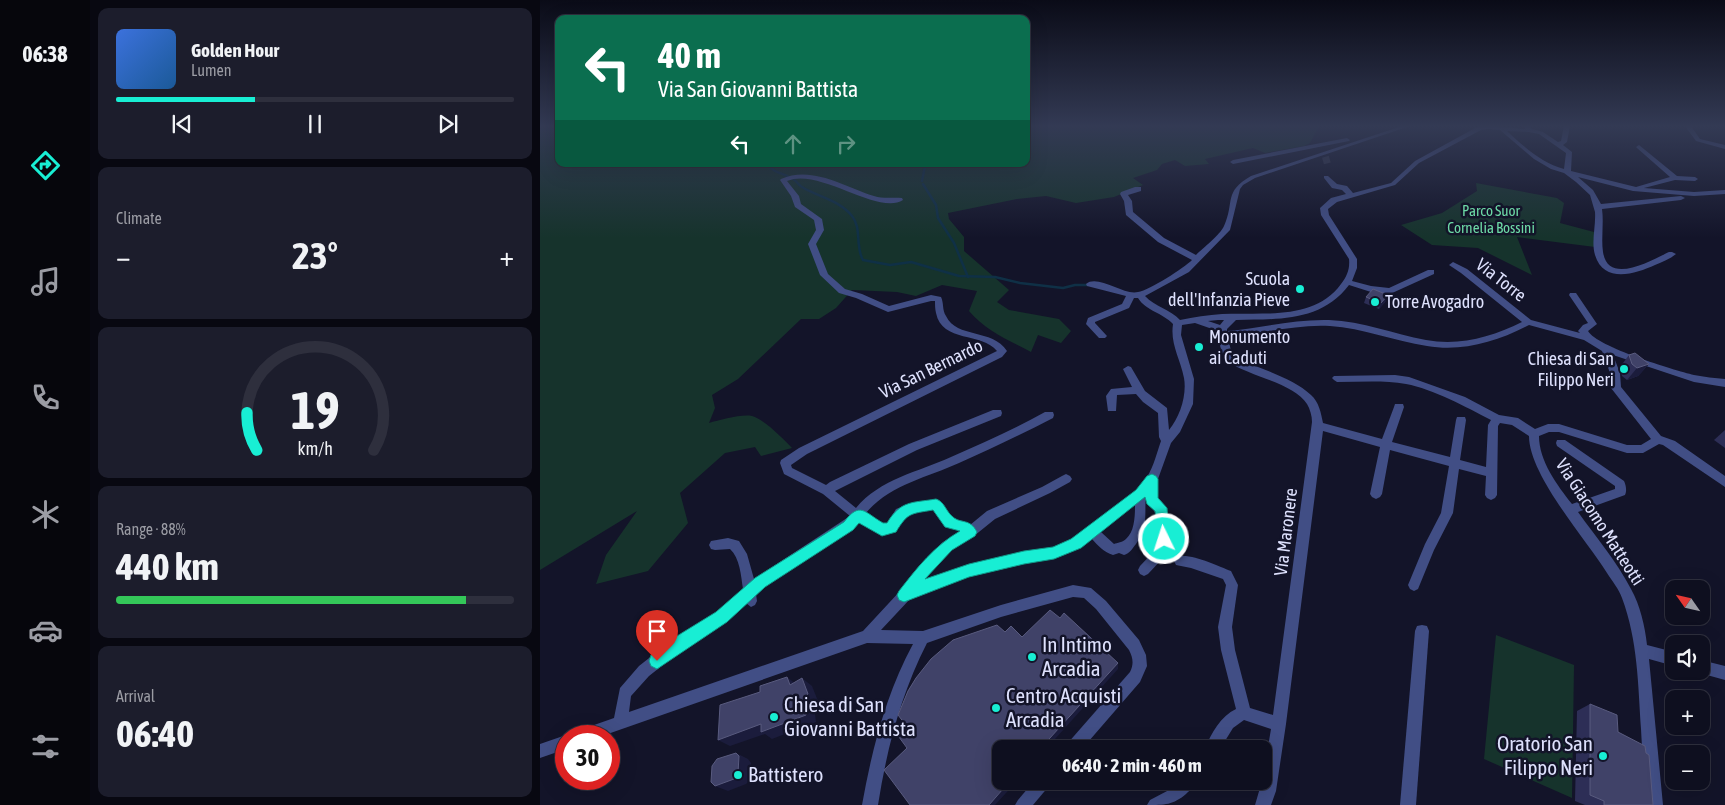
<!DOCTYPE html>
<meta charset="utf-8">
<style>
body{margin:0;font-family:"Asap Condensed",sans-serif;background:#1c1d2c;color:#f1f3f6;height:100vh;display:flex;flex-direction:column;font-size:19px;white-space:nowrap}
*{box-sizing:border-box;margin:0}
p{font-size:16px;color:#9b9ca4}
.icon{flex:none;width:28px;height:28px;fill:none;stroke:currentColor;stroke-width:2;stroke-linecap:round;stroke-linejoin:round}
.map{position:relative;flex:1;overflow:hidden}
.side{display:flex;flex-direction:column;gap:8px;padding:8px;background:#080811;width:450px}
.side>*{flex:none}
.top-card{position:absolute;left:15px;top:15px;width:475px;height:152px;border-radius:10px;box-shadow:0 5px 20px #0002,0 0 0 1px #2e2f3d;background:#0b6e4f;color:#fff;overflow:hidden}
.needle{width:32px;rotate:304deg}
.buttons{position:absolute;left:1125px;top:580px;display:grid;gap:10px}
.buttons a{display:grid;place-items:center;width:45px;height:45px;border-radius:10px;background:#0e0f1f;box-shadow:0 5px 20px #0002,0 0 0 1px #2e2f3d;font-size:25px}
.speed{position:absolute;left:15px;top:725px;display:flex;gap:10px;font-size:25px;font-weight:700;text-align:center}
.speed>*{display:grid;place-content:center;width:65px;height:65px;border-radius:50%;background:#0e0f1f;box-shadow:0 5px 20px #0002,0 0 0 1px #2e2f3d;line-height:1}
.speed .limit{border:8px solid #d22;background:#fff;color:#111}
.pin{position:absolute;display:grid;place-items:center;width:42px;height:42px;color:#fff;margin:-51px -21px;border-radius:50% 50% 50% 0;rotate:-45deg;box-shadow:0 0 5px #0007}
.pin .icon{rotate:45deg}
.me{position:absolute;width:55px;margin:-28px;rotate:356deg;stroke-linejoin:round;filter:drop-shadow(0 0 4px #0008)}
.turn{display:flex;align-items:center;gap:18px;height:105px;padding:0 20px;font-size:22px}
.turn .icon{width:65px;height:65px;stroke-width:2.5}
.turn b{display:block;font-size:35px;line-height:42px}
.lanes{display:flex;align-items:center;height:48px;padding:0 20px;background:#0003;justify-content:center;gap:25px;direction:ltr}
.lanes .off{opacity:.35}
.big{font-size:38px;font-weight:700;line-height:1.1}
.side .widget{flex:1;display:flex;flex-direction:column;justify-content:center;gap:8px;min-width:0;padding:0 18px;border-radius:10px;background:#1c1d2c}
.side .dial{align-items:center;gap:0}
.dial svg{height:130px;overflow:visible;fill:none;stroke:#2e2f3d;stroke-width:7;stroke-linecap:round;text-anchor:middle}
.dial text{fill:#f1f3f6;stroke:none}
.song{display:flex;align-items:center;gap:15px}
.cover{width:60px;height:60px;border-radius:8px;background:linear-gradient(135deg,hsl(220 70% 55%),hsl(210 70% 35%))}
.played{height:5px;border-radius:2px;background:linear-gradient(90deg,#18eed4 35%,#2e2f3d 35%)}
.keys{display:flex;justify-content:space-around;direction:ltr}
.heat{display:flex;justify-content:space-between;align-items:center;font-size:28px;direction:ltr}
.charge{height:8px;border-radius:4px;background:linear-gradient(90deg,#34c759 88%,#2e2f3d 0)}
.trip{position:absolute;left:452px;top:740px;width:280px;height:50px;border-radius:10px;background:#0e0f1f;box-shadow:0 5px 20px #0002,0 0 0 1px #2e2f3d;font-weight:700;line-height:50px;text-align:center}
main{display:flex;flex:1;min-height:0}
.tabs{display:flex;flex-direction:column;width:90px;justify-content:space-around;align-items:center;background:#06060c;color:#9b9ca4}
.tabs .icon{width:35px;height:35px}
.tabs .selected{color:#18eed4}
.tabs b{font-size:22px;color:#f1f3f6}
.map>svg:first-child{display:block}
</style>
<main>
<nav class="tabs">
<b>06:38</b>
<svg class="icon selected" aria-label="directions" viewBox="0 0 24 24"><path d="M12 3l9 9-9 9-9-9zM9 14v-3h6M13 9l2 2-2 2"/></svg>
<svg class="icon" aria-label="music" viewBox="0 0 24 24"><path d="M9 18V5l10-2v13"/><circle cx="6" cy="18" r="3"/><circle cx="16" cy="16" r="3"/></svg>
<svg class="icon" aria-label="phone" viewBox="0 0 24 24"><path d="M5 4h4l2 5-3 2q2 4 5 5l2-3 5 2v4C11 20 4 13 5 4z"/></svg>
<svg class="icon" aria-label="climate" viewBox="0 0 24 24"><path d="M12 3v18M4 7l16 10M4 17L20 7"/></svg>
<svg class="icon" aria-label="car" viewBox="0 0 24 24"><path d="M5 17H2v-5l4-1 3-4h7l3 4 3 1v5h-3M9 17h6M6 11h13"/><circle cx="7" cy="17" r="2"/><circle cx="17" cy="17" r="2"/></svg>
<svg class="icon" aria-label="filters" viewBox="0 0 24 24"><path d="M4 7h16M4 17h16"/><circle cx="9" cy="7" r="2"/><circle cx="15" cy="17" r="2"/></svg>
</nav>
<section class="side">
<div class="widget">
<div class="song"><i class="cover"></i><div><b>Golden Hour</b><p>Lumen</p></div></div>
<div class="played"></div>
<div class="keys"><svg class="icon" aria-label="previous" viewBox="0 0 24 24"><path d="M18 5L8 12l10 7zM5 5v14"/></svg><svg class="icon" aria-label="pause" viewBox="0 0 24 24"><path d="M8 5v14M16 5v14"/></svg><svg class="icon" aria-label="next" viewBox="0 0 24 24"><path d="M6 5l10 7-10 7zM19 5v14"/></svg></div>
</div>
<div class="widget"><p>Climate</p>
<div class="heat"><a>−</a><b class="big">23°</b><a>+</a></div>
</div>
<div class="widget dial"><svg viewBox="0 0 100 80">
<path d="M14 69A42 42 0 1 1 86 69"/>
<path d="M14 69A42 42 0 0 1 8 46" stroke="#18eed4"/>
<text x="50" y="56" font-size="32" font-weight="700">19</text>
<text x="50" y="72" font-size="11">km/h</text>
</svg></div>
<div class="widget"><p>Range · 88%</p><b class="big">440 km</b><div class="charge"></div></div>
<div class="widget"><p>Arrival</p><b class="big">06:40</b></div>
</section>
<div class="map">
<svg width="1185" height="805" viewBox="0 0 1185 805">
<rect width="100%" height="100%" fill="#131429"/>
<!-- green -->
<g fill="#16332c">
<path d="M0,126H19V164H486V126H779L770,143L764,146L725,153L713,148L665,159L669,164L645,166L635,160L622,164L617,170L593,178L603,185L574,197L536,203L506,196L477,199L408,213L409,219L424,237V251L469,290L457,302L469,310L519,319L531,331L521,343L498,335L491,352C468,340 445,330 429,311L437,291L402,285L376,296L357,292L312,290L296,308L279,319H261L198,379L172,395L175,408L169,423C180,420 201,414 212,416C225,420 243,439 252,448L221,456L215,447L185,453L140,493L148,523L108,571L56,584L66,555L97,511L0,570Z"/>
<polygon points="936,183 1017,198 1024,203 1020,223 1054,232 1055,247 977,237 992,275 938,248 892,245 861,225 902,213 937,191"/>
<polygon points="956,635 1034,665 1032,798 944,759"/>
</g>
<g fill="none" stroke-linecap="round" stroke-linejoin="round">
<!-- stream -->
<g stroke="#0f3046" stroke-width="2.5">
<path d="M227,164C236,175 243,172 253,179C257,181 258,185 262,187C278,197 299,200 312,216C322,228 315,247 323,260L350,265L371,262L419,276L455,277L480,283L523,288L535,285H548"/>
<polyline points="382,181 385,166"/>
<polyline points="383,184 396,205 398,218 414,243 428,277"/>
</g>
<!-- minor-tunnel -->
<polyline stroke="#313349" stroke-width="7" stroke-dasharray="7 4" stroke-linecap="butt" points="783,161 790,159"/>
<!-- minor -->
<g fill="#414e85" fill-rule="evenodd">
<path d="M862,126H870L715,178L703,185L700,189L690,230L649,272L605,296C615,307 630,309 640,320C654,317 668,315 682,314C723,312 774,321 801,284C807,276 810,269 809,259L781,215L780,208L791,198L806,194L802,190L792,188L784,178V176H788L797,184L807,186L813,193L851,183L875,161L937,127L952,126L985,129L984,126H990L992,129L1003,132L1018,142L1021,141L1024,126H1030L1027,142L1023,145L1032,152L1031,171L1096,187L1130,177L1097,148L1096,147L1099,145L1137,176L1155,177L1158,179L1155,181L1135,180L1104,188L1154,192L1185,190V194L1154,196L1093,191L1038,177L1053,190L1061,204L1141,196L1145,198L1141,200L1062,209C1064,223 1061,238 1063,252C1068,286 1112,260 1129,252H1132L1136,254C1130,259 1122,262 1115,265C1095,274 1064,284 1055,255C1051,242 1056,226 1055,212L1050,195L1036,182L1024,173L1011,169L994,159L960,130L948,129L941,130L879,163L855,185L797,202L788,209L789,215L817,259V268L812,281L831,286L849,288L888,270H894V274L850,294L831,292L809,285C781,322 738,319 696,320L687,329V331C721,328 755,319 789,320C823,321 853,334 886,340C920,346 952,337 982,322L921,273L909,265L913,262L927,269L991,320L1040,333L1038,331L1043,325L1048,323L1029,295L1030,293H1036L1057,324L1048,331C1057,347 1134,370 1154,375C1164,377 1175,378 1185,379V387L1154,382L1073,355L1080,373L1081,387L1121,436L1135,441L1185,476V487L1123,445L1119,444L1103,453H1087L1019,432H1009L999,436C999,461 1017,485 1032,504L1075,489V486L1017,446L1016,443L1017,440H1025L1084,481C1086,485 1087,491 1085,495L1038,512C1056,537 1077,562 1091,589C1100,605 1105,626 1107,645L1134,652V666L1109,659L1123,805H1107C1105,780 1102,755 1101,729C1098,685 1098,641 1082,598C1079,589 1072,581 1067,573C1045,538 989,475 989,436L972,425L960,423L958,426L957,495L955,498L951,500L947,498L945,495L946,476L919,469L913,513L894,550L878,589L874,591L870,589L868,585L885,544L901,513L909,466L850,450L842,494L840,497L836,499L832,497L830,494L840,447L783,431L746,724L736,791L731,805H715L722,781H724V771L731,729L704,720L693,728L680,749H665C671,733 681,716 696,709L681,650L678,627L686,585L683,579L651,568L636,565L634,561L636,557C650,552 678,566 691,571L698,585L692,627L695,650L710,708L733,715L772,422C772,416 770,409 767,404C754,383 708,376 689,362C681,356 678,339 678,331L655,323L642,325L641,335L654,379L653,404L640,432L631,443L618,479V498C637,516 624,535 634,556L632,560L628,561L623,558L608,574L604,576L600,574L598,570L600,566L618,547L617,515L608,503L606,494C604,513 609,526 596,544C592,549 590,553 584,555L579,553L573,555C564,552 558,546 552,539L540,547L514,558L484,563L429,576L370,599L341,630L383,631L461,605L533,585L551,588L566,601L599,640L606,655L607,666L600,682L542,749H525L527,744L590,672C594,664 593,658 589,650L556,609L544,598L533,597L461,617L387,643C361,694 347,748 338,805H322C332,749 346,694 373,644L327,643L62,736H35L37,731L74,718L80,688L99,666L137,636L176,613L203,589C201,576 200,558 190,549L175,550L171,549L169,545L171,541L188,538L199,541L207,554L214,579L310,516L283,494L244,474L240,463L241,460L259,448L457,351C442,332 402,343 396,313C395,309 395,305 395,301H391L348,312L316,298L299,293L280,275L268,244L276,230L274,220L255,207L251,196L240,180L241,179C272,165 305,187 334,196C343,199 353,197 362,198L363,200C338,216 279,167 247,181L259,196L261,204L282,219L284,230L276,244L288,274L305,289L322,294L349,306L391,295L401,297C404,303 402,310 406,316C417,339 452,328 467,351L462,357L267,454L251,465L252,468L286,485L290,482L369,444L453,410H461L462,413L461,416L377,450L295,491L316,508C340,479 378,472 411,457C443,443 475,429 505,412H513L514,415L513,418C482,434 451,449 419,463C386,478 349,485 325,514L343,525L347,524L356,509L369,504L396,499L400,501L413,519L423,521L430,525L447,511L502,487L522,476L526,474L530,476L532,479L530,482L510,493L455,519L434,536L411,550L382,581C414,568 447,560 481,552C492,550 504,551 515,547C537,539 595,497 607,477C614,466 617,452 621,441L619,437L618,413L603,402L596,394L577,395L576,411H568L566,396L571,389L592,387L583,369L588,366L591,367L605,391L627,408L629,430C640,417 647,395 644,378C640,358 630,344 633,324C623,313 606,311 598,298H594L589,308L555,322V323L567,336L565,338H559L546,324L548,318L582,304L586,296L547,286L546,284C558,274 584,296 598,292C610,290 644,268 652,260L618,242L586,215L584,201L580,194L581,192L595,187H601V191L588,195L592,201L593,212L624,238L656,255C663,248 680,235 684,226C695,202 683,192 711,176ZM967,131L989,132L999,134L1026,153L1024,169C1002,163 983,146 967,131ZM678,320H684L680,325L668,321ZM989,325L1044,340L1062,351L1070,373L1071,388L1111,439L1101,445H1087L1019,424H1008L995,429L978,418L959,415L925,397L869,377L855,375L794,376L792,378L794,380L797,382C820,382 844,380 866,384C893,389 926,407 951,420L948,425L946,467L920,460L926,420L925,417H917L916,420L910,457L852,442L864,407L863,404H855L854,407L842,439L783,423C781,413 779,402 771,395C752,377 717,368 694,357L691,351L688,337C722,334 756,324 790,326C823,328 854,341 887,346C922,352 957,342 989,325ZM595,504C595,515 595,531 586,539C583,542 577,543 574,544L561,532ZM393,509L405,527L421,531L403,542L380,565L361,590L323,631L89,712L91,696L109,676L147,646L186,621L206,603L211,607L215,605L217,601L216,594L224,586L319,522L342,535L355,532L364,517L370,514Z"/>
<polygon points="1145,126 1151,126 1160,139 1185,145 1185,149 1156,141"/>
<polygon points="807,138 810,140 809,141 693,164 690,162 693,160"/>
<polygon points="882,625 887,626 889,631 876,805 860,805 875,631 877,626"/>
<polygon points="1161,660 1185,666 1185,680 1156,672 1161,671"/>
<polygon points="26,735 30,736 26,736 26,749 0,758 0,744"/>
<polygon points="494,781 511,781 509,786 493,805 475,805 478,800"/>
<path d="M638,781H656C654,787 650,790 646,794C633,805 625,805 607,805L610,800L629,790Z"/>
</g>
</g>
<!-- wall -->
<g fill="#2d2e56">
<polygon points="826,297 846,301 839,309 824,303"/>
<polygon points="1089,355 1109,364 1098,376 1087,380 1082,376 1080,367"/>
<polygon points="1185,430 1185,448 1174,440"/>
<polygon points="1050,704 1078,732 1106,753 1113,805 1045,805 1035,801 1037,711"/>
</g>
<!-- shaded-wall -->
<g fill="#1b1c3c">
<polygon points="848,295 846,301 839,309 841,303"/>
<polygon points="1109,364 1098,376 1087,380 1097,368"/>
<polygon points="578,663 578,669 506,749 500,749"/>
<polygon points="247,677 257,685 250,685"/>
<polygon points="262,678 272,686 278,701 274,706 276,722 232,739 225,734 190,746 178,740"/>
<polygon points="196,753 208,759 211,763 211,779 206,784 188,791 175,786"/>
<polygon points="470,781 477,781 455,805 449,805"/>
</g>
<!-- building -->
<g fill="#404268" stroke="#595b7f">
<polygon points="833,289 848,295 841,303 826,297"/>
<polygon points="1095,353 1109,364 1097,368 1092,364 1089,355"/>
<polygon points="510,610 520,618 524,613 578,663 500,749 461,749 461,781 470,781 449,805 370,805 344,770 367,748 356,733 365,724 358,715 368,691 376,678 391,659 413,640 457,625 465,632 471,626 482,637"/>
<polygon points="247,677 250,685 262,678 268,694 264,698 266,715 221,732 221,724 178,740 180,705 220,692 220,686"/>
<polygon points="1050,704 1077,715 1078,732 1105,746 1106,753 1109,755 1113,805 1064,805 1064,801 1050,795"/>
<polygon points="196,753 199,756 198,773 194,779 175,786 171,782 172,766 177,759"/>
</g>
<!-- sky -->
<linearGradient id="sky" x2="0" y2="1"><stop stop-color="#0a0b17"/><stop offset="0.53" stop-color="#333a54"/><stop offset="1" stop-color="#333a54" stop-opacity="0"/></linearGradient>
<rect width="1185" height="238" fill="url(#sky)"/>
<!-- route -->
<path fill="#18eed4" stroke="#109b8a" d="M612,474L616,476L618,479V498L627,508L630,539L629,543L624,545L619,543L615,511L607,504L605,497L541,548L514,559L484,564L429,577L364,602L359,600L357,595L359,591C377,568 394,546 420,531L405,527L393,510C371,514 368,512 356,532L342,536L319,523L313,530L225,587L187,622L117,669L111,666L109,661L111,655L137,636L176,612L215,578L304,522C320,501 324,512 343,523H347C361,500 372,503 396,499C405,502 406,512 413,517C421,524 430,518 437,532L435,536L412,550L385,579L429,564L484,551L513,547L531,539L596,490L607,476Z"/>
<!-- markers -->
<g fill="#18eed4" stroke="#131429" stroke-width="2">
<circle cx="760" cy="289" r="5"/>
<circle cx="835" cy="302" r="5"/>
<circle cx="659" cy="347" r="5"/>
<circle cx="1084" cy="369" r="5"/>
<circle cx="492" cy="657" r="5"/>
<circle cx="456" cy="708" r="5"/>
<circle cx="234" cy="717" r="5"/>
<circle cx="1063" cy="756" r="5"/>
<circle cx="198" cy="775" r="5"/>
</g>
<g text-anchor="middle" stroke-width="5" stroke-linejoin="round" paint-order="stroke">
<!-- far-park labels -->
<g font-size="15" fill="#6dd9a6" stroke="#131429">
<text x="951" y="216">Parco Suor<tspan x="951" dy="17">Cornelia Bossini</tspan></text>
</g>
<!-- poi labels -->
<g font-size="18" fill="#dee1fd" stroke="#131429" text-anchor="end">
<text x="750" y="285">Scuola<tspan x="750" dy="21">dell'Infanzia Pieve</tspan></text>
<text x="845" y="308" text-anchor="start">Torre Avogadro</text>
<text x="669" y="343" text-anchor="start">Monumento<tspan x="669" dy="21">ai Caduti</tspan></text>
<text x="1074" y="365">Chiesa di San<tspan x="1074" dy="21">Filippo Neri</tspan></text>
</g>
<!-- street labels -->
<g font-size="18" fill="#dee1fd" stroke="#131429">
<text transform="translate(961 280) rotate(38)" y="6">Via Torre</text>
<text transform="translate(391 369) rotate(-26)" y="6">Via San Bernardo</text>
<text transform="translate(1060 522) rotate(57)" y="6">Via Giacomo Matteotti</text>
<text transform="translate(746 532) rotate(-83)" y="6">Via Maronere</text>
</g>
<!-- near-poi labels -->
<g font-size="21" fill="#dee1fd" stroke="#131429" text-anchor="start">
<text x="502" y="652">In Intimo<tspan x="502" dy="24">Arcadia</tspan></text>
<text x="466" y="703">Centro Acquisti<tspan x="466" dy="24">Arcadia</tspan></text>
<text x="244" y="712">Chiesa di San<tspan x="244" dy="24">Giovanni Battista</tspan></text>
<text x="1053" y="751" text-anchor="end">Oratorio San<tspan x="1053" dy="24">Filippo Neri</tspan></text>
<text x="208" y="782">Battistero</text>
</g>
</g>
</svg>
<div class="buttons">
<a><svg class="needle" viewBox="-14 -14 28 28"><path d="M0-13l5 13h-10z" fill="#e53935"/><path d="M0 13l5-13h-10z" fill="#9b9ca4"/></svg></a>
<a><svg class="icon" aria-label="sound" viewBox="0 0 24 24"><path d="M4 9h4l5-4v14l-5-4H4zM17 9q2 3 0 6"/></svg></a>
<a>+</a>
<a>−</a>
</div>
<div class="speed"><div class="limit">30</div></div>
<div class="pin" style="left:117px;top:661px;background:#d93025"><svg class="icon" aria-label="arrive" viewBox="0 0 24 24"><path d="M6 21V4h12l-3 4 3 4H6"/></svg></div>
<svg class="me" style="left:624px;top:539px" viewBox="-20 -20 40 40"><circle r="17" fill="#18eed4" stroke="#fff" stroke-width="3"/><path d="M0-11L8 9 0 5-8 9z" fill="#fff"/></svg>
<div class="trip">06:40 · 2 min · 460 m</div>
<div class="top-card">
<div class="turn"><svg class="icon" aria-label="left" viewBox="0 0 24 24"><path d="M17 20v-9H6M10 6l-5 5 5 5"/></svg><div><b>40 m</b>Via San Giovanni Battista</div></div>
<div class="lanes"><svg class="icon" aria-label="left" viewBox="0 0 24 24"><path d="M17 20v-9H6M10 6l-5 5 5 5"/></svg><svg class="icon off" aria-label="ahead" viewBox="0 0 24 24"><path d="M12 20V5M6 11l6-6 6 6"/></svg><svg class="icon off" aria-label="right" viewBox="0 0 24 24"><path d="M7 20v-9h11M14 6l5 5-5 5"/></svg></div>
</div>
</div>
</main>
